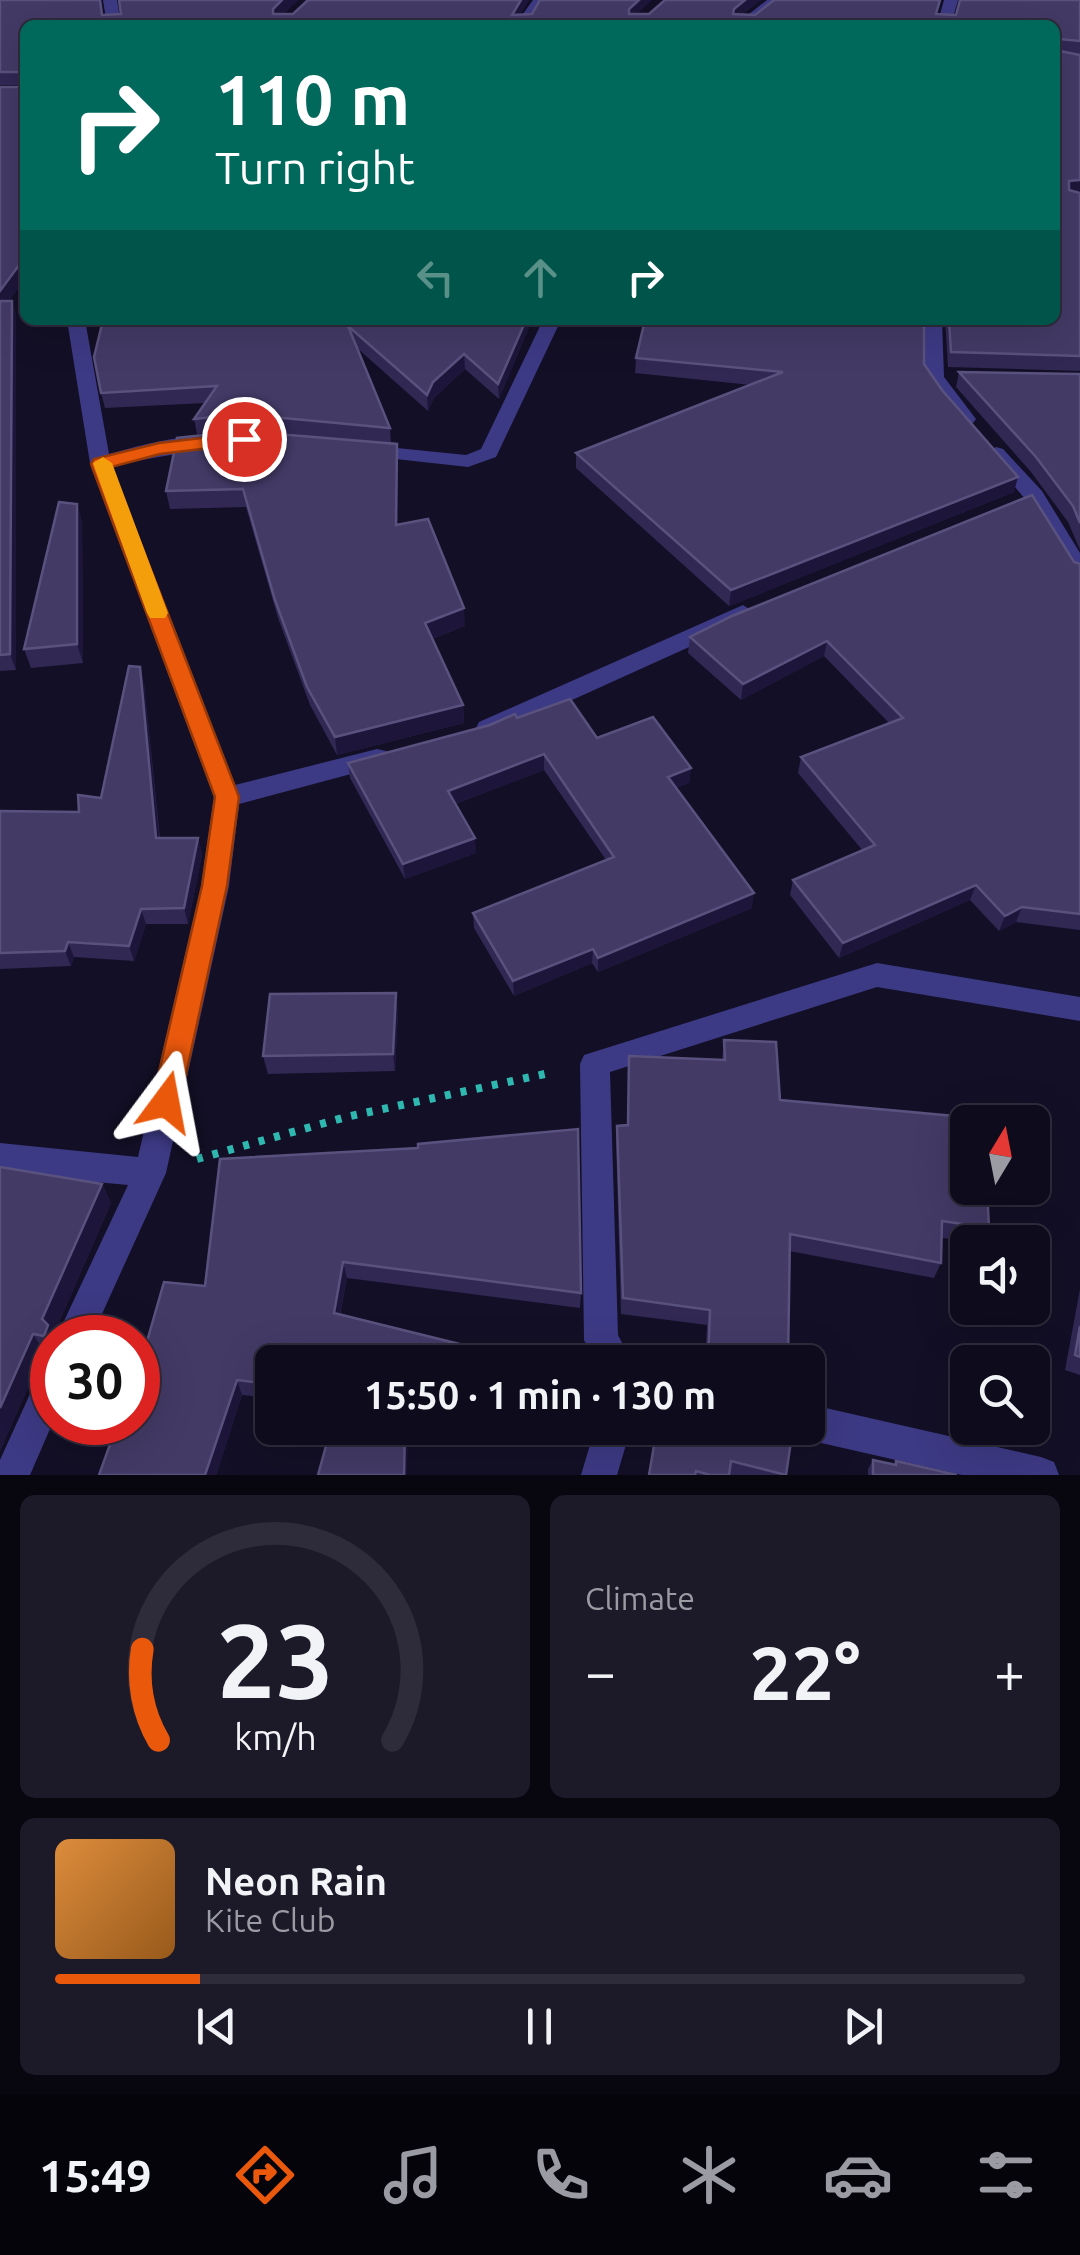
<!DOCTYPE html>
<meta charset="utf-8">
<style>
body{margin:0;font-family:Ubuntu,sans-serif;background:#1c1929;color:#f1f3f6;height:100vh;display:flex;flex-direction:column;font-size:38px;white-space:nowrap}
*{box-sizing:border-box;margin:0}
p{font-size:32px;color:#9b9ba3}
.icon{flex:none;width:55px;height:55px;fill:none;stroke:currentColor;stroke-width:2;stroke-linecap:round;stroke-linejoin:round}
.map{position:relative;height:1475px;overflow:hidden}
.drawer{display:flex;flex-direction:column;gap:20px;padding:20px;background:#08060f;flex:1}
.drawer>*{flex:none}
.hud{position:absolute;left:20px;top:20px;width:1040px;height:305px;border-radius:15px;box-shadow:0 10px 40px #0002,0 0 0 2px #2e2b3b;background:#00695c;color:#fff;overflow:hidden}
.needle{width:65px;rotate:10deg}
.tools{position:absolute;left:950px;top:1105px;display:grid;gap:20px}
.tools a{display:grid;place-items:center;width:100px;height:100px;border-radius:15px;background:#0e0b1c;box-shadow:0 10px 40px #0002,0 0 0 2px #2e2b3b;font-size:50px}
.speed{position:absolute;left:30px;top:1315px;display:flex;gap:20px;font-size:50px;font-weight:700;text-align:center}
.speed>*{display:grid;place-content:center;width:130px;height:130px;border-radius:50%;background:#0e0b1c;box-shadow:0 10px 40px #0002,0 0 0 2px #2e2b3b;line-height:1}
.speed .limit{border:15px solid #d22;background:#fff;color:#111}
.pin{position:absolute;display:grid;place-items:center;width:85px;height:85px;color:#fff;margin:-42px;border:5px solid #fff;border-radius:50%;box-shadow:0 2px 10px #0007}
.me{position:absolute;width:110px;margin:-55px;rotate:13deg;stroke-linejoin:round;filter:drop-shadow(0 0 8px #0008)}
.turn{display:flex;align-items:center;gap:35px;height:210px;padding:0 30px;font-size:45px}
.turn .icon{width:130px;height:130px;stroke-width:2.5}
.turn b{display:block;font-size:70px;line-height:85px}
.lanes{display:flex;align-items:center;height:95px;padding:0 30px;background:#0003;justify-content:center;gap:50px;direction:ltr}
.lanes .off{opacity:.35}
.big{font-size:75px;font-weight:600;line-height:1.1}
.drawer .widget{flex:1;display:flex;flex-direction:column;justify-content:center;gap:15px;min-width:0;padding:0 35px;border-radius:15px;background:#1c1929}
.drawer .dial{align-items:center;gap:0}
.dial svg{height:260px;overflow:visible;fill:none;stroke:#2e2b3b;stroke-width:7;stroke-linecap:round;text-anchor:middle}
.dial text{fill:#f1f3f6;stroke:none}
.song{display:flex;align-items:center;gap:30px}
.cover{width:120px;height:120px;border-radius:15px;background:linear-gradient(135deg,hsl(30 70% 55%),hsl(30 70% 35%))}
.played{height:10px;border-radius:5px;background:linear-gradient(90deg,#ea580c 15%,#2e2b3b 15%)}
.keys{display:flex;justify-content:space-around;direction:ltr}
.heat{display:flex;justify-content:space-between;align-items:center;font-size:55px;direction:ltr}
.drawer .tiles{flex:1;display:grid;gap:20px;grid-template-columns:1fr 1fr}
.widget:last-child{grid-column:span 2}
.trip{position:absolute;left:255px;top:1345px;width:570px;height:100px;border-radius:15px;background:#0e0b1c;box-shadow:0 10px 40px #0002,0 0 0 2px #2e2b3b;font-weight:600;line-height:100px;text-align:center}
.tabs{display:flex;height:160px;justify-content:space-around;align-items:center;background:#06040b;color:#9b9ba3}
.tabs .icon{width:70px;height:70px}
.tabs .current{color:#ea580c}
.tabs b{font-size:45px;color:#f1f3f6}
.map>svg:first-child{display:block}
</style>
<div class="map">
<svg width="1080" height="1475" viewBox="0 0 1080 1475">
<rect width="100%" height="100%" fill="#130f26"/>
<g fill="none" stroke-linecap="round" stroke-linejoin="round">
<!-- path -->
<polyline stroke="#2fb8b0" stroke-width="8" stroke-dasharray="6 10" stroke-linecap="butt" points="197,1159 346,1117 554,1072"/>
<!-- street -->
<g fill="#3d3a85" fill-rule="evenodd">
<polygon points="103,0 117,0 121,25 107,25"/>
<polygon points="533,0 547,0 529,25 515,25"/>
<polygon points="767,0 783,0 751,25 735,25"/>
<polygon points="944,0 958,0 951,25 937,25"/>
<path d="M67,320H85L109,454C133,448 200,427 218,443C210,450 131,461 112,466L235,785L377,749L386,751L390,758L386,765L377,767L239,804L229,886L166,1173L91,1338H56L128,1185L0,1173V1143L138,1157L201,886L214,797L90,463Z"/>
<polygon points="543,320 561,320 496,457 468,467 360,455 357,451 360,447 367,445 466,455 481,449"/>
<polygon points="924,320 942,320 944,377 976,419 973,423 959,423 924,377"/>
<polygon points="996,447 1003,449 1042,491 1080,553 1080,578 1072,576 1026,500 986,453"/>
<polygon points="743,605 755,613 751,619 497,734 479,734 476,728 479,722"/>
<polygon points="877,963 1080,997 1080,1021 877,987 610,1072 618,1335 632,1362 595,1362 584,1340 580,1064 584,1055"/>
<polygon points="52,1366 53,1422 30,1475 0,1475 0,1460 40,1372"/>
<polygon points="808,1404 1041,1457 1054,1462 1059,1475 962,1475 808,1440 795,1435 792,1428 808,1428"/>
<polygon points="595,1428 631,1428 617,1475 581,1475"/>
</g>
</g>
<!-- wall -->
<g fill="#312854">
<polygon points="0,0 103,15 121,14 119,0 298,0 283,14 293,14 308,0 529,0 520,14 649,14 665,0 761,0 742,14 956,15 1080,0 1080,371 948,367 945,320 1055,320 25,25 25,278 9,301 12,301 16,316 16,670 0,671 0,87 24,87 24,85 0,85"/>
<polygon points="103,320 532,320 499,399 465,369 434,398 428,411 357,348 390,428 391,444 397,444 398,525 465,626 432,639 463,705 464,723 337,755 310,705 278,618 246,507 170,509 166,491 388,444 244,429 197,434 194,419 205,403 105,408 101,393"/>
<polygon points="636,358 924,364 1014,492 729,606 576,468 576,453 751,385 635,373"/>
<polygon points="959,372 1080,374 1080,557 1080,550 1068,522 1031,472 956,387"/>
<polygon points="77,504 82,523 83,663 31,668 24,649"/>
<polygon points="1074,562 1080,564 1080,930 1016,922 999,931 970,900 839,958 790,895 793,880 863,851 798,773 801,757 889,723 824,656 741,700 688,653 690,637"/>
<polygon points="144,683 160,838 198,838 202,854 188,924 146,924 134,961 74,957 71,966 0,969 0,811 79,812 101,798"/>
<polygon points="517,718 597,738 691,768 689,783 676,788 752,908 598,972 592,963 514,996 474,928 473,913 606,860 544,770 455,804 476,853 405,879 350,778 348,763"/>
<polygon points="398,1011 395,1071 268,1074 263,1056"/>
<polygon points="724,1040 780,1100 956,1177 989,1228 982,1242 942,1238 941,1263 934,1278 789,1251 788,1362 705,1362 707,1325 621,1314 616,1142 617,1126 627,1125 629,1056 722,1060"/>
<polygon points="418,1148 581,1293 580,1308 347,1278 340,1315 504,1355 504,1362 272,1362 272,1398 242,1395 216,1475 99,1475 138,1422 205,1286"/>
<polygon points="0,1167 102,1184 111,1203 54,1334 56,1338 52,1338 52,1352 44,1351 0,1451"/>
<polygon points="1080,1289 1080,1375 1065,1370"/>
<polygon points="657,1428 786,1475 649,1475"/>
<polygon points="873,1460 894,1465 896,1461 957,1475 868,1475 868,1469"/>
</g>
<!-- shaded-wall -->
<g fill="#1d163a">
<polygon points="282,0 298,0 274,22 273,9"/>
<polygon points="521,0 529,0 514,25 512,15"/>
<polygon points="639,0 652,0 628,22 629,9"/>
<polygon points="745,0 761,0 733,22 734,9"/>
<polygon points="1080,180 1080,194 1065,195 1069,181"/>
<polygon points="25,257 25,278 0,313 0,291"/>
<polygon points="12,301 16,316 16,670 10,654"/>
<polygon points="526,320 532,320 499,399 498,384"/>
<polygon points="464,354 465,369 434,398 428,411 427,395 433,382"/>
<polygon points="397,444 398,462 398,543 396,525"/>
<polygon points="1018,477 1014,492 729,606 731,590"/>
<polygon points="77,504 82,523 83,663 77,644"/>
<polygon points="464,608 465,626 426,641 425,623"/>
<polygon points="827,641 824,656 741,700 743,684"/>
<polygon points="140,667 144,683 161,854 156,838"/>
<polygon points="463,705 464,723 337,755 335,737"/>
<polygon points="544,754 544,770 449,806 448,791"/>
<polygon points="691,768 689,783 666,792 668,777"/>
<polygon points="198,838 202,854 188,924 184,908"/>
<polygon points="475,838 476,853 405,879 403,864"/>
<polygon points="976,885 970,900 839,958 843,943"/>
<polygon points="754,893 752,908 598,972 598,958"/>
<polygon points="1022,907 1016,922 999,931 1005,916"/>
<polygon points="141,909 146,924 134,961 129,946"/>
<polygon points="68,942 74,957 71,966 65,951"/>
<polygon points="593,949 592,963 514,996 513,981"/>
<polygon points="396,993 398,1011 395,1071 393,1054"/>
<polygon points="102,1184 111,1203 54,1334 56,1338 52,1338 52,1350 44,1336 42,1319"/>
<polygon points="343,1262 347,1278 337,1328 334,1313"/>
<polygon points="33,1334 44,1351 0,1451 0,1408"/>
<polygon points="237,1380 242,1395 216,1475 205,1475"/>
<polygon points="405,1428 408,1428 407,1475 404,1475"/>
</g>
<!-- building -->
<g fill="#433a66" stroke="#5a527e" stroke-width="2.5">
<polygon points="0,0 100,0 102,15 121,14 119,0 282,0 273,9 273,14 293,14 308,0 521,0 512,15 532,14 540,0 639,0 629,9 629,14 649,14 665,0 745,0 734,9 733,14 755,15 774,0 940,0 936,14 956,15 960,0 1080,0 1080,41 1059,39 1055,49 1055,25 25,25 25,257 0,291 0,87 24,87 24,72 0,72"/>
<polygon points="1055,50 1080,55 1080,180 1069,181 1069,190 1080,193 1080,356 951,352 949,320 1055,320"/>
<polygon points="0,301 12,301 10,654 0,655"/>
<polygon points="103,320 526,320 498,384 464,354 433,382 427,395 348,326 390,428 242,414 194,419 217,386 101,393 94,357"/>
<polygon points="645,320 924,320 924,364 942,390 1018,477 731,590 576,453 783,372 636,358"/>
<polygon points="959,372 1080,374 1080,523 1073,506 1036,457"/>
<polygon points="241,431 397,444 396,525 428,519 464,608 425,623 463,705 335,737 307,687 275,600 243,489 166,491 177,438"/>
<polygon points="1032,495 1074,562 1080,564 1080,914 1022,907 1005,916 976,885 843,943 793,880 875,845 801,757 903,718 827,641 743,684 690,637 732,616"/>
<polygon points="59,502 77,504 77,644 24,649"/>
<polygon points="129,666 140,667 156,838 198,838 184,908 141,909 129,946 68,942 65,951 0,953 0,811 79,812 78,795 101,798"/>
<polygon points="570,699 597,738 653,717 691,768 668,777 754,893 598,958 593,949 513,981 473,913 614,857 544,754 448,791 475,838 403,864 348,763 490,725 515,714 517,718"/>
<polygon points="396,993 393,1054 263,1056 270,994"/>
<polygon points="724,1040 776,1042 780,1100 954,1116 956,1177 968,1179 968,1188 987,1188 989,1228 942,1221 941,1263 790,1234 788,1362 708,1362 710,1310 623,1298 617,1126 628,1125 629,1056 725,1060"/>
<polygon points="578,1129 581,1293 343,1262 334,1313 504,1355 503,1362 272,1362 272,1384 237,1380 205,1475 99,1475 118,1422 138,1422 138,1373 164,1282 205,1286 220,1159 418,1148 418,1144"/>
<polygon points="0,1167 102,1184 42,1319 48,1325 44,1336 33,1334 0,1408"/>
<polygon points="1080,1326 1080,1357 1075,1355"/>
<polygon points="331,1428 405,1428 404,1475 318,1475"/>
<polygon points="657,1428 793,1428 786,1475 731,1461 729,1475 710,1475 696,1471 695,1475 649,1475"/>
<polygon points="873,1460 896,1465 896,1461 957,1475 873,1475"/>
</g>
<!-- route -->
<polygon fill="#ea580c" stroke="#983908" stroke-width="2.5" points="244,433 254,439 251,443 160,454 111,467 239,797 227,886 180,1102 176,1110 166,1114 156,1110 152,1102 202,886 215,797 91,464 94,459 159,443"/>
<!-- slow -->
<polygon fill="#f59e0b" points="103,457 112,463 168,613 165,618 150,618 147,613 93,463"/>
</svg>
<div class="tools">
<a><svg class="needle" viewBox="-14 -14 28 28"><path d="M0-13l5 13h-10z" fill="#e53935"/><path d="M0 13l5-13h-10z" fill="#9b9ba3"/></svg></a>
<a><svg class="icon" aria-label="sound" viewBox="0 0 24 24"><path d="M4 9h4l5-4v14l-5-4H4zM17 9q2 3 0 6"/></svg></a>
<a><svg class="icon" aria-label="search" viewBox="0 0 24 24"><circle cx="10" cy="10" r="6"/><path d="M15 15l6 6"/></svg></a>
</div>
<div class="speed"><div class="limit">30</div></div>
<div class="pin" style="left:244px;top:439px;background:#d93025"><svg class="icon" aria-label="arrive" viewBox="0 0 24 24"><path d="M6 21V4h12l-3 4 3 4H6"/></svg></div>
<svg class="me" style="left:166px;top:1102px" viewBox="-20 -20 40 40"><path d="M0-17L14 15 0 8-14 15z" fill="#ea580c" stroke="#fff" stroke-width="4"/></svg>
<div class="trip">15:50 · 1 min · 130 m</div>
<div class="hud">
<div class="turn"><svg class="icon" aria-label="right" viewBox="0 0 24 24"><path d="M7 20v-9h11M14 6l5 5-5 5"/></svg><div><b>110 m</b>Turn right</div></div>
<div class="lanes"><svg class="icon off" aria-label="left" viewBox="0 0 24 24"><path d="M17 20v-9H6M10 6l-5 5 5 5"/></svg><svg class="icon off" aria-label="ahead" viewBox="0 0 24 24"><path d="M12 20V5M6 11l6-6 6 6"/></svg><svg class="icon" aria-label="right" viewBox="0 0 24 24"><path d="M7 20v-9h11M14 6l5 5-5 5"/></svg></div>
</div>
</div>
<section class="drawer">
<div class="tiles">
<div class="widget dial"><svg viewBox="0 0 100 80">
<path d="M14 69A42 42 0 1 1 86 69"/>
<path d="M14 69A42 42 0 0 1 9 41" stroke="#ea580c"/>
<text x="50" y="56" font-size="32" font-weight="700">23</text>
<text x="50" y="72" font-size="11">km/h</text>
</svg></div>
<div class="widget"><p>Climate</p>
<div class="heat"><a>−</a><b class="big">22°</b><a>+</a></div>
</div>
<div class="widget">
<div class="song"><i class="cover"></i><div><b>Neon Rain</b><p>Kite Club</p></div></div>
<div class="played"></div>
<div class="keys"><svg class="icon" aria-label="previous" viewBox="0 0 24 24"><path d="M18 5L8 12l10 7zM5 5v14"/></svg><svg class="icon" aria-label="pause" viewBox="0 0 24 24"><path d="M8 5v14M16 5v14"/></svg><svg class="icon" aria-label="next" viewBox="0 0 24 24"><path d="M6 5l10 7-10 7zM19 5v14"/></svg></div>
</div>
</div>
</section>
<nav class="tabs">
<b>15:49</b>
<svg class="icon current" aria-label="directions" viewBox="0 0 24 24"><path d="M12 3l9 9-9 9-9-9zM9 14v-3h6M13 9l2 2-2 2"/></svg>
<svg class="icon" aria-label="music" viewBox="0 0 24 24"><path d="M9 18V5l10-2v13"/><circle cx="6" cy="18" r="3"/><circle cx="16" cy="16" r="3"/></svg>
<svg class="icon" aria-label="phone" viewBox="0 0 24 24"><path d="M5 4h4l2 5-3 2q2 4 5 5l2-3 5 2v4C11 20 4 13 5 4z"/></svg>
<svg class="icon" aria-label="climate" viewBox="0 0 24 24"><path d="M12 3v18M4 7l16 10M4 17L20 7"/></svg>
<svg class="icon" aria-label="car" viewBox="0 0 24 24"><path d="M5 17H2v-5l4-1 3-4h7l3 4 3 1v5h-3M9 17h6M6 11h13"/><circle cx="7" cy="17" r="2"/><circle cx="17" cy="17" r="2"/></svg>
<svg class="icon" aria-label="filters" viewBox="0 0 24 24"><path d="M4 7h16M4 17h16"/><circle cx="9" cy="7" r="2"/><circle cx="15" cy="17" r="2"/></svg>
</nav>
